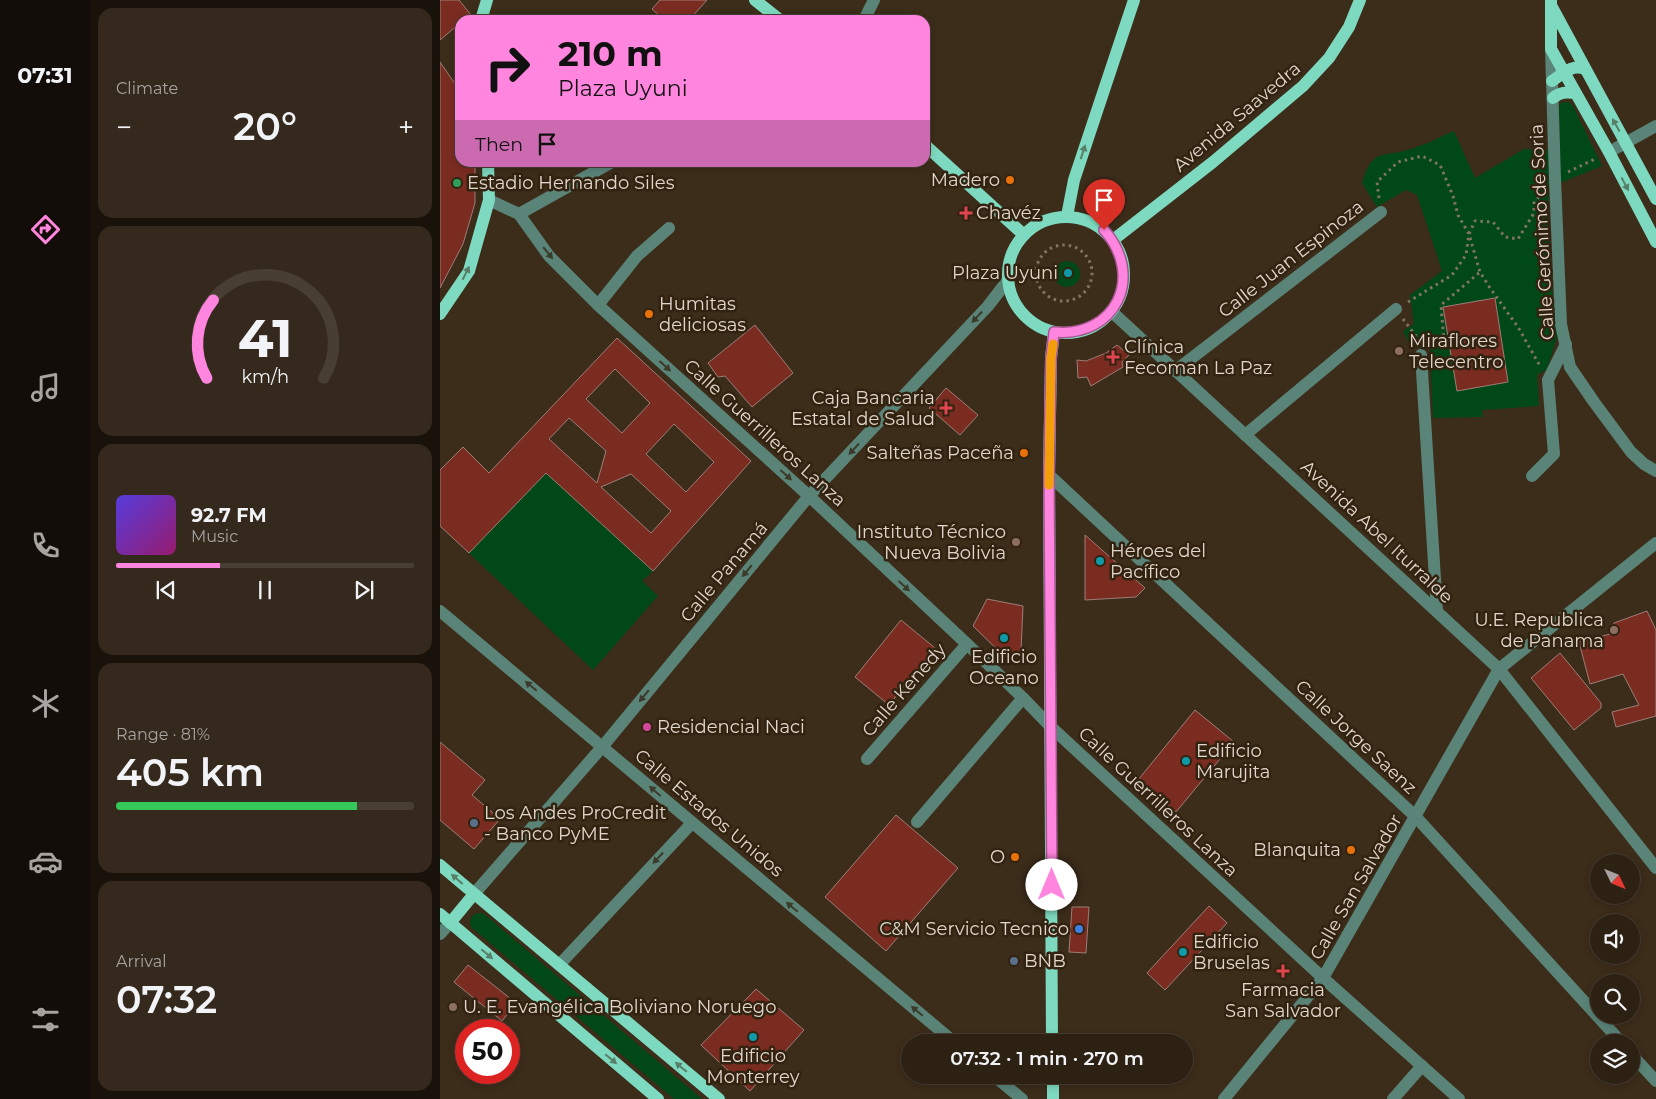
<!DOCTYPE html>
<meta charset="utf-8">
<style>
body{margin:0;font-family:Montserrat,sans-serif;background:#35291d;color:#f1f3f6;height:100vh;display:flex;flex-direction:column;font-size:19px;white-space:nowrap}
*{box-sizing:border-box;margin:0}
p{font-size:16px;color:#a7a3a0}
.icon{flex:none;width:28px;height:28px;fill:none;stroke:currentColor;stroke-width:2;stroke-linecap:round;stroke-linejoin:round}
.map{position:relative;flex:1;overflow:hidden}
.panel{display:flex;flex-direction:column;gap:8px;padding:8px;background:#19120b;width:350px}
.panel>*{flex:none}
.guide{position:absolute;left:15px;top:15px;width:475px;height:152px;border-radius:15px;box-shadow:0 2px 8px #0003,0 0 0 1px #483e34;background:#ff85de;color:#111;overflow:hidden}
.needle{width:32px;rotate:133deg}
.fabs{position:absolute;left:1150px;top:854px;display:grid;gap:10px}
.fabs a{display:grid;place-items:center;width:50px;height:50px;border-radius:50%;background:#2d2114;box-shadow:0 2px 8px #0003,0 0 0 1px #483e34;font-size:25px}
.speed{position:absolute;left:15px;top:1019px;display:flex;gap:10px;font-size:25px;font-weight:700;text-align:center}
.speed>*{display:grid;place-content:center;width:65px;height:65px;border-radius:50%;background:#2d2114;box-shadow:0 2px 8px #0003,0 0 0 1px #483e34;line-height:1}
.speed .limit{border:8px solid #d22;background:#fff;color:#111}
.pin{position:absolute;display:grid;place-items:center;width:42px;height:42px;color:#fff;margin:-51px -21px;border-radius:50% 50% 50% 0;rotate:-45deg;box-shadow:0 0 5px #0007}
.pin .icon{rotate:45deg}
.me{position:absolute;width:55px;margin:-28px;rotate:0deg;stroke-linejoin:round;filter:drop-shadow(0 0 4px #0008)}
.turn{display:flex;align-items:center;gap:18px;height:105px;padding:0 20px;font-size:22px}
.turn .icon{width:65px;height:65px;stroke-width:2.5}
.turn b{display:block;font-size:35px;line-height:42px}
.then{display:flex;align-items:center;height:48px;padding:0 20px;background:#0003;gap:10px;font-size:19px}
.big{font-size:38px;font-weight:600;line-height:1.1}
.panel .card{flex:1;display:flex;flex-direction:column;justify-content:center;gap:8px;min-width:0;padding:0 18px;border-radius:15px;background:#35291d}
.panel .dial{align-items:center;gap:0}
.dial svg{height:130px;overflow:visible;fill:none;stroke:#483e34;stroke-width:7;stroke-linecap:round;text-anchor:middle}
.dial text{fill:#f1f3f6;stroke:none}
.song{display:flex;align-items:center;gap:15px}
.cover{width:60px;height:60px;border-radius:8px;background:linear-gradient(135deg,hsl(250 70% 55%),hsl(320 70% 35%))}
.played{height:5px;border-radius:2px;background:linear-gradient(90deg,#ff85de 35%,#483e34 35%)}
.keys{display:flex;justify-content:space-around;direction:ltr}
.heat{display:flex;justify-content:space-between;align-items:center;font-size:28px;direction:ltr}
.charge{height:8px;border-radius:4px;background:linear-gradient(90deg,#34c759 81%,#483e34 0)}
.trip{position:absolute;left:461px;top:1034px;width:292px;height:50px;border-radius:25px;background:#2d2114;box-shadow:0 2px 8px #0003,0 0 0 1px #483e34;font-weight:600;line-height:50px;text-align:center}
main{display:flex;flex:1;min-height:0}
.dock{display:flex;flex-direction:column;width:90px;justify-content:space-around;align-items:center;background:#120d08;color:#a7a3a0}
.dock .icon{width:35px;height:35px}
.dock .current{color:#ff85de}
.dock b{font-size:22px;color:#f1f3f6}
.map>svg:first-child{display:block}
</style>
<main>
<nav class="dock">
<b>07:31</b>
<svg class="icon current" aria-label="directions" viewBox="0 0 24 24"><path d="M12 3l9 9-9 9-9-9zM9 14v-3h6M13 9l2 2-2 2"/></svg>
<svg class="icon" aria-label="music" viewBox="0 0 24 24"><path d="M9 18V5l10-2v13"/><circle cx="6" cy="18" r="3"/><circle cx="16" cy="16" r="3"/></svg>
<svg class="icon" aria-label="phone" viewBox="0 0 24 24"><path d="M5 4h4l2 5-3 2q2 4 5 5l2-3 5 2v4C11 20 4 13 5 4z"/></svg>
<svg class="icon" aria-label="climate" viewBox="0 0 24 24"><path d="M12 3v18M4 7l16 10M4 17L20 7"/></svg>
<svg class="icon" aria-label="car" viewBox="0 0 24 24"><path d="M5 17H2v-5l4-1 3-4h7l3 4 3 1v5h-3M9 17h6M6 11h13"/><circle cx="7" cy="17" r="2"/><circle cx="17" cy="17" r="2"/></svg>
<svg class="icon" aria-label="filters" viewBox="0 0 24 24"><path d="M4 7h16M4 17h16"/><circle cx="9" cy="7" r="2"/><circle cx="15" cy="17" r="2"/></svg>
</nav>
<section class="panel">
<div class="card"><p>Climate</p>
<div class="heat"><a>−</a><b class="big">20°</b><a>+</a></div>
</div>
<div class="card dial"><svg viewBox="0 0 100 80">
<path d="M14 69A42 42 0 1 1 86 69"/>
<path d="M14 69A42 42 0 0 1 18 21" stroke="#ff85de"/>
<text x="50" y="56" font-size="32" font-weight="700">41</text>
<text x="50" y="72" font-size="11">km/h</text>
</svg></div>
<div class="card">
<div class="song"><i class="cover"></i><div><b>92.7 FM</b><p>Music</p></div></div>
<div class="played"></div>
<div class="keys"><svg class="icon" aria-label="previous" viewBox="0 0 24 24"><path d="M18 5L8 12l10 7zM5 5v14"/></svg><svg class="icon" aria-label="pause" viewBox="0 0 24 24"><path d="M8 5v14M16 5v14"/></svg><svg class="icon" aria-label="next" viewBox="0 0 24 24"><path d="M6 5l10 7-10 7zM19 5v14"/></svg></div>
</div>
<div class="card"><p>Range · 81%</p><b class="big">405 km</b><div class="charge"></div></div>
<div class="card"><p>Arrival</p><b class="big">07:32</b></div>
</section>
<div class="map">
<svg width="1216" height="1099" viewBox="0 0 1216 1099">
<rect width="100%" height="100%" fill="#3c2c1a"/>
<!-- green -->
<g fill="#004817">
<polygon points="1122,102 1129,102 1133,106 1162,166 1120,183 1119,106"/>
<path d="M1014,131L1035,178L1084,149L1109,150L1108,228L1113,300L1118,334L1107,369L1097,375L1099,406L1042,410L1043,417L993,418L990,349L971,347L963,331L974,324L970,295L1002,271L977,195L966,190L937,207L922,183C933,147 942,158 971,149C985,145 1000,137 1014,131Z"/>
<circle cx="627" cy="274" r="13"/>
<polygon points="76,445 213,571 202,581 218,596 153,670 29,553 61,460"/>
<polygon points="37,913 43,913 262,1099 234,1099 31,927 30,921 32,916"/>
</g>
<!-- building -->
<g fill="#7b2c21" stroke="#9c7e78" fill-rule="evenodd">
<polygon points="0,0 19,0 31,15 24,20 20,20 20,23 0,40"/>
<polygon points="220,0 267,0 249,20 224,20 212,9"/>
<polygon points="0,62 20,91 20,162 35,162 35,203 23,244 0,288"/>
<polygon points="1055,298 1068,382 1017,391 1003,307"/>
<polygon points="315,325 353,373 312,407 285,376 278,377 268,363"/>
<path d="M177,338L311,461L213,571L106,473L29,553L0,526V470L23,447L49,473ZM175,369L210,403L182,433L146,399ZM129,418L166,451L157,483L109,439ZM234,424L274,462L246,492L206,454ZM191,474L231,511L211,533L161,487Z"/>
<polygon points="677,345 689,355 682,362 683,367 651,386 647,377 638,378 637,360 646,361 666,353"/>
<polygon points="506,388 538,415 520,435 489,408"/>
<polygon points="645,535 705,588 696,597 645,600"/>
<polygon points="547,599 583,606 581,650 573,658 566,658 533,626"/>
<polygon points="1207,611 1216,630 1216,716 1176,727 1172,712 1199,705 1183,674 1150,684 1139,642 1174,633 1174,623"/>
<polygon points="461,620 495,648 449,705 415,677"/>
<polygon points="1120,653 1161,703 1161,708 1134,730 1091,678"/>
<polygon points="755,710 794,742 736,812 698,780"/>
<polygon points="0,742 45,780 32,795 60,819 34,849 0,820"/>
<polygon points="456,815 518,868 446,951 385,897"/>
<polygon points="769,906 787,923 725,990 707,973"/>
<polygon points="632,907 649,907 646,953 629,952"/>
<polygon points="28,965 76,1003 62,1021 14,982"/>
<polygon points="316,989 364,1030 310,1091 261,1045"/>
</g>
<g fill="none" stroke-linecap="round" stroke-linejoin="round">
<!-- path -->
<g stroke="#827465" stroke-width="3" stroke-dasharray="2.5 4" stroke-linecap="butt">
<polyline points="1128,172 1157,158"/>
<polyline points="939,198 937,182 958,162 982,156 1000,165 1013,196 1018,215 1029,234 1040,272 1050,288 1078,327 1100,366"/>
<circle cx="624" cy="273" r="28"/>
<polyline points="968,302 1012,275 1026,255 1029,234 1035,221 1053,222 1065,237 1078,239 1094,213 1094,203 1101,194"/>
<polyline points="963,319 976,336 985,340"/>
<polyline points="991,344 1004,342 1001,305 1040,272"/>
</g>
<!-- minor -->
<g stroke="#5a8478" stroke-width="12">
<polyline points="424,20 434,0"/>
<polyline points="1111,49 1115,179 1121,324 1130,367 1154,402 1191,452 1204,464 1216,471"/>
<polyline points="1169,152 1216,126"/>
<polyline points="49,200 79,214 109,256 158,305 369,496 527,644 583,698 611,727 883,978 1019,1099"/>
<polyline points="79,214 172,162"/>
<polyline points="158,305 197,256 229,228"/>
<polyline points="671,311 1059,669 1216,868"/>
<polyline points="981,355 997,611"/>
<polyline points="735,371 941,212"/>
<polyline points="805,435 956,309"/>
<polyline points="609,475 976,817 1181,1042"/>
<polyline points="1092,476 1114,454 1108,380 1126,344"/>
<polyline points="0,611 514,1042"/>
<polyline points="427,759 527,644"/>
<polyline points="477,822 583,698"/>
<polyline points="34,894 163,746 369,496 548,306 568,280"/>
<polyline points="0,934 10,923"/>
<polyline points="120,964 252,823"/>
<polyline points="1191,1054 1216,1081"/>
<polyline points="553,1075 582,1099"/>
<polyline points="784,1099 883,978 1059,669 1216,543"/>
<polyline points="953,1099 982,1066"/>
</g>
<!-- major -->
<g stroke="#7dd9bf" stroke-width="12">
<polyline points="315,0 340,20"/>
<polyline points="1111,0 1111,49 1169,152 1216,242"/>
<polyline points="1112,7 1216,199"/>
<polyline points="41,20 47,0"/>
<path d="M1112,81C1124,73 1131,64 1145,69"/>
<path d="M1113,98C1120,92 1126,92 1135,93"/>
<polyline points="485,145 584,235"/>
<polyline points="627,216 634,180 694,0"/>
<circle cx="626" cy="275" r="58"/>
<polyline points="673,240 773,162 863,86 889,58 909,27 920,0"/>
<polyline points="0,314 29,271 49,200 48,162"/>
<polyline points="0,865 279,1099"/>
<polyline points="0,914 218,1099"/>
<polyline points="10,923 34,894"/>
<polyline points="612,1042 609,475 611,358 614,332"/>
<polyline points="613,1075 613,1099"/>
</g>
</g>
<!-- one-way arrows -->
<defs><path id="oneway-solid" d="M-6-.8H1V-3.2L6.5 0L1 3.2V.8H-6Z" transform="scale(1.25)"/></defs>
<g fill="#587e68">
<use href="#oneway-solid" transform="translate(1176 125) rotate(-119)"/>
<use href="#oneway-solid" transform="translate(643 152) rotate(-72)"/>
<use href="#oneway-solid" transform="translate(1185 184) rotate(62)"/>
<use href="#oneway-solid" transform="translate(26 273) rotate(-63)"/>
<use href="#oneway-solid" transform="translate(17 879) rotate(-139)"/>
<use href="#oneway-solid" transform="translate(47 954) rotate(40)"/>
<use href="#oneway-solid" transform="translate(171 1059) rotate(40)"/>
<use href="#oneway-solid" transform="translate(241 1067) rotate(-140)"/>
</g>
<g fill="#3c3a2a">
<use href="#oneway-solid" transform="translate(108 253) rotate(51)"/>
<use href="#oneway-solid" transform="translate(537 317) rotate(133)"/>
<use href="#oneway-solid" transform="translate(225 366) rotate(42)"/>
<use href="#oneway-solid" transform="translate(414 449) rotate(133)"/>
<use href="#oneway-solid" transform="translate(346 475) rotate(42)"/>
<use href="#oneway-solid" transform="translate(307 571) rotate(130)"/>
<use href="#oneway-solid" transform="translate(464 586) rotate(43)"/>
<use href="#oneway-solid" transform="translate(91 686) rotate(-140)"/>
<use href="#oneway-solid" transform="translate(204 696) rotate(130)"/>
<use href="#oneway-solid" transform="translate(215 791) rotate(-139)"/>
<use href="#oneway-solid" transform="translate(218 858) rotate(133)"/>
<use href="#oneway-solid" transform="translate(352 907) rotate(-140)"/>
<use href="#oneway-solid" transform="translate(477 1011) rotate(-140)"/>
</g>
<g fill="none" stroke-linecap="round" stroke-linejoin="round">
<defs>
<path id="route" d="M612,885L609,475L611,358L614,332C676,338 705,276 664,230"/>
</defs>
<!-- route casing -->
<use href="#route" stroke="#a65690" stroke-width="12"/>
<!-- route -->
<use href="#route" stroke="#ff85de" stroke-width="9"/>
<!-- slow -->
<polyline stroke="#f59e0b" stroke-width="9" points="609,485 611,358 613,344"/>
</g>
<!-- markers -->
<g fill="#e8710a" stroke="#322210" stroke-width="2">
<circle cx="570" cy="180" r="5"/>
<circle cx="209" cy="314" r="5"/>
<circle cx="584" cy="453" r="5"/>
<circle cx="911" cy="850" r="5"/>
<circle cx="575" cy="857" r="5"/>
</g>
<circle fill="#2e9e5b" stroke="#322210" stroke-width="2" cx="17" cy="183" r="5"/>
<g fill="#e0444e" stroke="#322210" stroke-width="2">
<path d="M523.5 205.5h5v5h5v5h-5v5h-5v-5h-5v-5h5z"/>
<path d="M670.5 349.5h5v5h5v5h-5v5h-5v-5h-5v-5h5z"/>
<path d="M503.5 400.5h5v5h5v5h-5v5h-5v-5h-5v-5h5z"/>
<path d="M840.5 963.5h5v5h5v5h-5v5h-5v-5h-5v-5h5z"/>
</g>
<g fill="#0f9aa8" stroke="#322210" stroke-width="2">
<circle cx="628" cy="273" r="5"/>
<circle cx="660" cy="561" r="5"/>
<circle cx="564" cy="638" r="5"/>
<circle cx="746" cy="761" r="5"/>
<circle cx="743" cy="952" r="5"/>
<circle cx="313" cy="1037" r="5"/>
</g>
<g fill="#8d6e63" stroke="#322210" stroke-width="2">
<circle cx="959" cy="351" r="5"/>
<circle cx="576" cy="542" r="5"/>
<circle cx="1174" cy="630" r="5"/>
<circle cx="13" cy="1007" r="5"/>
</g>
<circle fill="#d1479c" stroke="#322210" stroke-width="2" cx="207" cy="727" r="5"/>
<g fill="#5c6f8a" stroke="#322210" stroke-width="2">
<circle cx="34" cy="823" r="5"/>
<circle cx="574" cy="961" r="5"/>
</g>
<circle fill="#3f7fe0" stroke="#322210" stroke-width="2" cx="639" cy="929" r="5"/>
<g text-anchor="middle" stroke-width="5" stroke-linejoin="round" paint-order="stroke">
<!-- street labels -->
<g font-size="18" fill="#e1d6cb" stroke="#322210">
<text transform="translate(797 117) rotate(-40)" y="6">Avenida Saavedra</text>
<text transform="translate(1102 232) rotate(-93)" y="6">Calle Gerónimo de Soria</text>
<text transform="translate(851 259) rotate(-38)" y="6">Calle Juan Espinoza</text>
<text transform="translate(325 433) rotate(42)" y="6">Calle Guerrilleros Lanza</text>
<text transform="translate(937 532) rotate(43)" y="6">Avenida Abel Iturralde</text>
<text transform="translate(284 572) rotate(-50)" y="6">Calle Panamá</text>
<text transform="translate(464 690) rotate(-49)" y="6">Calle Kenedy</text>
<text transform="translate(916 737) rotate(43)" y="6">Calle Jorge Saenz</text>
<text transform="translate(718 802) rotate(43)" y="6">Calle Guerrilleros Lanza</text>
<text transform="translate(269 813) rotate(40)" y="6">Calle Estados Unidos</text>
<text transform="translate(916 887) rotate(-60)" y="6">Calle San Salvador</text>
</g>
<!-- poi labels -->
<g font-size="18" fill="#e1d6cb" stroke="#322210" text-anchor="start">
<text x="560" y="186" text-anchor="end">Madero</text>
<text x="27" y="189">Estadio Hernando Siles</text>
<text x="536" y="219">Chavéz</text>
<text x="618" y="279" text-anchor="end">Plaza Uyuni</text>
<text x="219" y="310">Humitas<tspan x="219" dy="21">deliciosas</tspan></text>
<text x="969" y="347">Miraflores<tspan x="969" dy="21">Telecentro</tspan></text>
<text x="684" y="353">Clínica<tspan x="684" dy="21">Fecoman La Paz</tspan></text>
<text x="495" y="404" text-anchor="end">Caja Bancaria<tspan x="495" dy="21">Estatal de Salud</tspan></text>
<text x="574" y="459" text-anchor="end">Salteñas Paceña</text>
<text x="566" y="538" text-anchor="end">Instituto Técnico<tspan x="566" dy="21">Nueva Bolivia</tspan></text>
<text x="670" y="557">Héroes del<tspan x="670" dy="21">Pacífico</tspan></text>
<text x="1164" y="626" text-anchor="end">U.E. Republica<tspan x="1164" dy="21">de Panama</tspan></text>
<text x="564" y="663" text-anchor="middle">Edificio<tspan x="564" dy="21">Oceano</tspan></text>
<text x="217" y="733">Residencial Naci</text>
<text x="756" y="757">Edificio<tspan x="756" dy="21">Marujita</tspan></text>
<text x="44" y="819">Los Andes ProCredit<tspan x="44" dy="21">- Banco PyME</tspan></text>
<text x="901" y="856" text-anchor="end">Blanquita</text>
<text x="565" y="863" text-anchor="end">O</text>
<text x="629" y="935" text-anchor="end">C&amp;M Servicio Tecnico</text>
<text x="753" y="948">Edificio<tspan x="753" dy="21">Bruselas</tspan></text>
<text x="584" y="967">BNB</text>
<text x="843" y="996" text-anchor="middle">Farmacia<tspan x="843" dy="21">San Salvador</tspan></text>
<text x="23" y="1013">U. E. Evangélica Boliviano Noruego</text>
<text x="313" y="1062" text-anchor="middle">Edificio<tspan x="313" dy="21">Monterrey</tspan></text>
</g>
</g>
</svg>
<div class="fabs">
<a><svg class="needle" viewBox="-14 -14 28 28"><path d="M0-13l5 13h-10z" fill="#e53935"/><path d="M0 13l5-13h-10z" fill="#a7a3a0"/></svg></a>
<a><svg class="icon" aria-label="sound" viewBox="0 0 24 24"><path d="M4 9h4l5-4v14l-5-4H4zM17 9q2 3 0 6"/></svg></a>
<a><svg class="icon" aria-label="search" viewBox="0 0 24 24"><circle cx="10" cy="10" r="6"/><path d="M15 15l6 6"/></svg></a>
<a><svg class="icon" aria-label="layers" viewBox="0 0 24 24"><path d="M12 4l9 5-9 5-9-5zM3 14l9 5 9-5"/></svg></a>
</div>
<div class="speed"><div class="limit">50</div></div>
<div class="pin" style="left:664px;top:230px;background:#d93025"><svg class="icon" aria-label="arrive" viewBox="0 0 24 24"><path d="M6 21V4h12l-3 4 3 4H6"/></svg></div>
<svg class="me" style="left:612px;top:885px" viewBox="-20 -20 40 40"><circle r="19" fill="#fff"/><path d="M0-13L10 11 0 6-10 11z" fill="#ff85de"/></svg>
<div class="trip">07:32 · 1 min · 270 m</div>
<div class="guide">
<div class="turn"><svg class="icon" aria-label="right" viewBox="0 0 24 24"><path d="M7 20v-9h11M14 6l5 5-5 5"/></svg><div><b>210 m</b>Plaza Uyuni</div></div>
<div class="then">Then<svg class="icon" aria-label="arrive" viewBox="0 0 24 24"><path d="M6 21V4h12l-3 4 3 4H6"/></svg></div>
</div>
</div>
</main>
